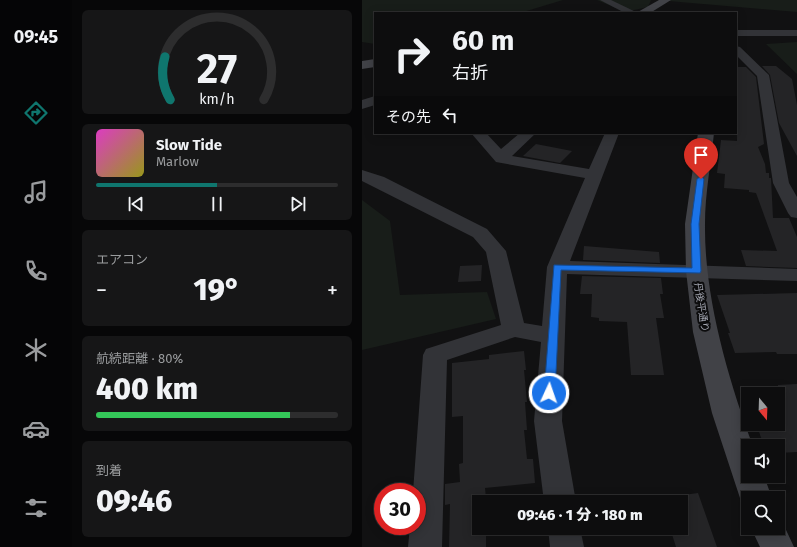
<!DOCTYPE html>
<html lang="ja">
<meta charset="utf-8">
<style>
body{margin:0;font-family:"Fira Sans","Noto Sans JP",sans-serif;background:#161617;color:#f1f3f6;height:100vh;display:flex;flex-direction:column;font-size:15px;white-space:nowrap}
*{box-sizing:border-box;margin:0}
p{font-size:13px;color:#9a9c9e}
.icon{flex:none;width:22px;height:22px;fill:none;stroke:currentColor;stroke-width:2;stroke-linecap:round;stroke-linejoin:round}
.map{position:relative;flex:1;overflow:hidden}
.drawer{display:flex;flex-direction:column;gap:10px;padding:10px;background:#070708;width:290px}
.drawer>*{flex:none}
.guide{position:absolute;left:12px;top:12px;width:363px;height:122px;border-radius:0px;box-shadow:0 2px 10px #0003,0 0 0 1px #2d2d2e;background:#0d0d0e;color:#f1f3f6;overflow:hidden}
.needle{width:26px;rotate:161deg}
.fabs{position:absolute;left:379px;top:387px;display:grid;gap:8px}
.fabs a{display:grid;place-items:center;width:44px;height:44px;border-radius:0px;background:#0d0d0e;box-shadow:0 2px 10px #0003,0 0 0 1px #2d2d2e;font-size:20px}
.speed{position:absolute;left:12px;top:483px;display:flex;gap:8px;font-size:20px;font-weight:700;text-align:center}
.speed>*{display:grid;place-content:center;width:52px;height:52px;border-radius:50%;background:#0d0d0e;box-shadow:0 2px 10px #0003,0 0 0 1px #2d2d2e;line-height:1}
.speed .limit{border:6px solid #d22;background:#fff;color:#111}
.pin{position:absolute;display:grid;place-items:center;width:34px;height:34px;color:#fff;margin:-41px -17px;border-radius:50% 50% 50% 0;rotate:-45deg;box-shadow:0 0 4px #0007}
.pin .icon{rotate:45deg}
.me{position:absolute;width:44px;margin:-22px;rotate:3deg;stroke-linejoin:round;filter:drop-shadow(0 0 3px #0008)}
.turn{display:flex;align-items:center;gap:14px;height:84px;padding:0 12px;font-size:18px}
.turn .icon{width:52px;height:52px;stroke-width:2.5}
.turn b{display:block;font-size:28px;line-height:34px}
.then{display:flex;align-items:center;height:38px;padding:0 12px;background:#0003;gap:8px;font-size:15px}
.big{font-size:30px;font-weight:800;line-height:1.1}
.drawer .tile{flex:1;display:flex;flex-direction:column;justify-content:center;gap:6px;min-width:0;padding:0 14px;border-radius:6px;background:#161617}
.drawer .dial{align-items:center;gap:0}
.dial svg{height:104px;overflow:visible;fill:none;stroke:#2d2d2e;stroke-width:7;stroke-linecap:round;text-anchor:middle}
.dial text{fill:#f1f3f6;stroke:none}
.song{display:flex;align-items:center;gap:12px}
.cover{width:48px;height:48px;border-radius:6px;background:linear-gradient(135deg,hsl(310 70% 55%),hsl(60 70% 35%))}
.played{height:4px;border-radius:2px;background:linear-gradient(90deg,#0f766e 50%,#2d2d2e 50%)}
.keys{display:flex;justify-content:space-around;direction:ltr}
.heat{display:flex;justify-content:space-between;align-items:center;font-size:22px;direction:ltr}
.charge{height:6px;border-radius:3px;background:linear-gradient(90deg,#34c759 80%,#2d2d2e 0)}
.trip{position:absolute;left:110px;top:495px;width:216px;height:40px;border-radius:0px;background:#0d0d0e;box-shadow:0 2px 10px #0003,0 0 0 1px #2d2d2e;font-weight:800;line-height:40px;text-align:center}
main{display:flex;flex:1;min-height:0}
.tab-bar{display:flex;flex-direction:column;width:72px;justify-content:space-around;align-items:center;background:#050506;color:#9a9c9e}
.tab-bar .icon{width:28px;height:28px}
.tab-bar .selected{color:#0f766e}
.tab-bar b{font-size:18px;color:#f1f3f6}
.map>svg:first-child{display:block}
</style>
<main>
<nav class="tab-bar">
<b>09:45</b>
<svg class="icon selected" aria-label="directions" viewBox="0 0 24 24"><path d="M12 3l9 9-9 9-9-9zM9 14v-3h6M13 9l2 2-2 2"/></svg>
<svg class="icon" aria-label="music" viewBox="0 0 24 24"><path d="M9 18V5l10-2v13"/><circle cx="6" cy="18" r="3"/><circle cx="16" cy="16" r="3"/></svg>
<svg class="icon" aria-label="phone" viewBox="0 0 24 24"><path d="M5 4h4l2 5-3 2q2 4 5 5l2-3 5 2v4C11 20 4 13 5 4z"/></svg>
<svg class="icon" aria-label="climate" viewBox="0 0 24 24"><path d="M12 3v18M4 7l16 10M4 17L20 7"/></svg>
<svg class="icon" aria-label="car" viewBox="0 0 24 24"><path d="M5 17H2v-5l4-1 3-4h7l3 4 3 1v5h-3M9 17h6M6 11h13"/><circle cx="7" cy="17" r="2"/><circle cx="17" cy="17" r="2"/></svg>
<svg class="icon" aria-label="filters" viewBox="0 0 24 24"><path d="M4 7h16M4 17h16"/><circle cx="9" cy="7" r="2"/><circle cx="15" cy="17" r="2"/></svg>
</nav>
<section class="drawer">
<div class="tile dial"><svg viewBox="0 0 100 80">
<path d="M14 69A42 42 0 1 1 86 69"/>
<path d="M14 69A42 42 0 0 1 10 36" stroke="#0f766e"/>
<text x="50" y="56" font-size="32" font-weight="700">27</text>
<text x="50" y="72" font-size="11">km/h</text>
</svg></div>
<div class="tile">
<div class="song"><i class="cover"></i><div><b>Slow Tide</b><p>Marlow</p></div></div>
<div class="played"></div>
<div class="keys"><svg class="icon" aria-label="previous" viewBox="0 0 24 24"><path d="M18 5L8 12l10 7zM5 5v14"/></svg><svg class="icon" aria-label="pause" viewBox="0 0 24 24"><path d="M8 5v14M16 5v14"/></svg><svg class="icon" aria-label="next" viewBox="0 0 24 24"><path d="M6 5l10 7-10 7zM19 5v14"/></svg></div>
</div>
<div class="tile"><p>エアコン</p>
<div class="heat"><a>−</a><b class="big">19°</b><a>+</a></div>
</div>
<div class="tile"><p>航続距離 · 80%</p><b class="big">400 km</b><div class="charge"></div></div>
<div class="tile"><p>到着</p><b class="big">09:46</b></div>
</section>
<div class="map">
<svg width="435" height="547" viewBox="0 0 435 547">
<rect width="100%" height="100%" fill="#111112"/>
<!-- green -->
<g fill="#181d19">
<polygon points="0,0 201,0 158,13 13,13 13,44 0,42"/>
<polygon points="235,0 289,0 286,7 263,12"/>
<polygon points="295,0 435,0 435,12"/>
<polygon points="435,42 435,74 404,44"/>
<polygon points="0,200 28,221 38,295 125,292 134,319 0,350"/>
</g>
<!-- building -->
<g fill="#242426">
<polygon points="400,66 414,66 430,79 435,105 435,156 417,123 408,75"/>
<polygon points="374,67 384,67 394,77 402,144 396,147 403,164 404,173 407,173 407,178 409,178 411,218 427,218 435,237 435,268 384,266 379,250 415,251 394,193 387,192 387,190 362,188 363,174 355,173 359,140 375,141"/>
<polygon points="174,144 210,151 198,163 161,156"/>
<polygon points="222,246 297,252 298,263 221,260"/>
<polygon points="120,265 119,281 96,282 98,266"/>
<polygon points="220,276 299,278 301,294 298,294 302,318 294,318 302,375 269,375 265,322 237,321 237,318 229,317 230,294 218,294"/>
<polygon points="435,293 435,354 415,354 414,352 373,353 366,333 368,333 355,295"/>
<polygon points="162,351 164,370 162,370 165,402 163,402 165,430 162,430 165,459 171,459 173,483 123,488 124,498 117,499 117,528 124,528 124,547 87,547 88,504 83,505 83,484 98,482 97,464 101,463 101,416 90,417 90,363 127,359 127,355"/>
<polygon points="435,384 435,452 416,453 416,446 402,446 396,429 416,428 416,385"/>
<polygon points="336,493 355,547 314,547 308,528 319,528 319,502 300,502 299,498"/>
</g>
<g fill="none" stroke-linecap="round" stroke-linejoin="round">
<!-- street -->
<g fill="#323337" fill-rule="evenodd">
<polygon points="238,0 249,0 276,13 263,13"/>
<rect x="374" y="30" width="61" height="6"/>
<polygon points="374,46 378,47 407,75 427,183 435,197 435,218 429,217 426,213 411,183 395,76 374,55"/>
<polygon points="13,96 13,105 0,109 0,100"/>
<polygon points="109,133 124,133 139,149 158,133 174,133 150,156 227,169 243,133 257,133 208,261 435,269 435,281 205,274 200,421 214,502 182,502 172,421 179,342 153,337 85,360 80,547 46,547 48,526 55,526 55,492 51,492 61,355 64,349 139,325 124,252 111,237 0,181 0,170 22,177 125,229 144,251 162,323 180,326 185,267 223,178 134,162"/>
<polygon points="186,528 218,528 222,547 188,547"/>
</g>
<!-- secondary -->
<g fill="#414247" fill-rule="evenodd">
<polygon points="297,0 309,0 288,13 274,13"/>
<polygon points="13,59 13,67 0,69 0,61"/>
<path d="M336,133H352C349,163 343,194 343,224C342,296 366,379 391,446H386V476H402L410,498H386V509L383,508L378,498L350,413L331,332L324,271L323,224Z"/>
<polygon points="416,516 418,517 432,547 398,547 389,528 416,528"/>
</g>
</g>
<!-- route -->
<polygon fill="#1a73e8" stroke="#114b97" points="339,176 342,179 337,224 339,271 338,273 199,270 193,393 191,396 187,397 183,396 182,393 192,265 330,268 329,224 335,179"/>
<g text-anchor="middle" stroke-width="4" stroke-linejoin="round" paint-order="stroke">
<!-- street labels -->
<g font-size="10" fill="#a4a7b2" stroke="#0c0c0d">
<text transform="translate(340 307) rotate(81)" y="4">丹後平通り</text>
</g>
</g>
</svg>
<div class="fabs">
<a><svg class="needle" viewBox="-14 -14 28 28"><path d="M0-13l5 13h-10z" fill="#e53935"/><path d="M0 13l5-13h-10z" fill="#9a9c9e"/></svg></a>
<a><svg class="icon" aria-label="sound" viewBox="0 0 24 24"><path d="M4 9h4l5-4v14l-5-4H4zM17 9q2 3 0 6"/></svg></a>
<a><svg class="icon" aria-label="search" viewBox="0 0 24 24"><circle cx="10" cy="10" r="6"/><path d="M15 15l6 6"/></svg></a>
</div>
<div class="speed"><div class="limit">30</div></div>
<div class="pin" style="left:339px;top:179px;background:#d93025"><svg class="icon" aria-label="arrive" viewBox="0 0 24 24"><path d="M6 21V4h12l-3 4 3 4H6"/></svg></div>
<svg class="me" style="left:187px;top:393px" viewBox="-20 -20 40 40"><circle r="17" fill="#1a73e8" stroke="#fff" stroke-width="3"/><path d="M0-11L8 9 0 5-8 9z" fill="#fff"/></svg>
<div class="trip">09:46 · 1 分 · 180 m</div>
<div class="guide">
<div class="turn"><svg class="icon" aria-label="right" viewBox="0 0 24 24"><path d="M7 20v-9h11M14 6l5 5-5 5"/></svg><div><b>60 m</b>右折</div></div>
<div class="then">その先<svg class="icon" aria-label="left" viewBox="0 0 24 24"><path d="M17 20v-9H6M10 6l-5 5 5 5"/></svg></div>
</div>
</div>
</main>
